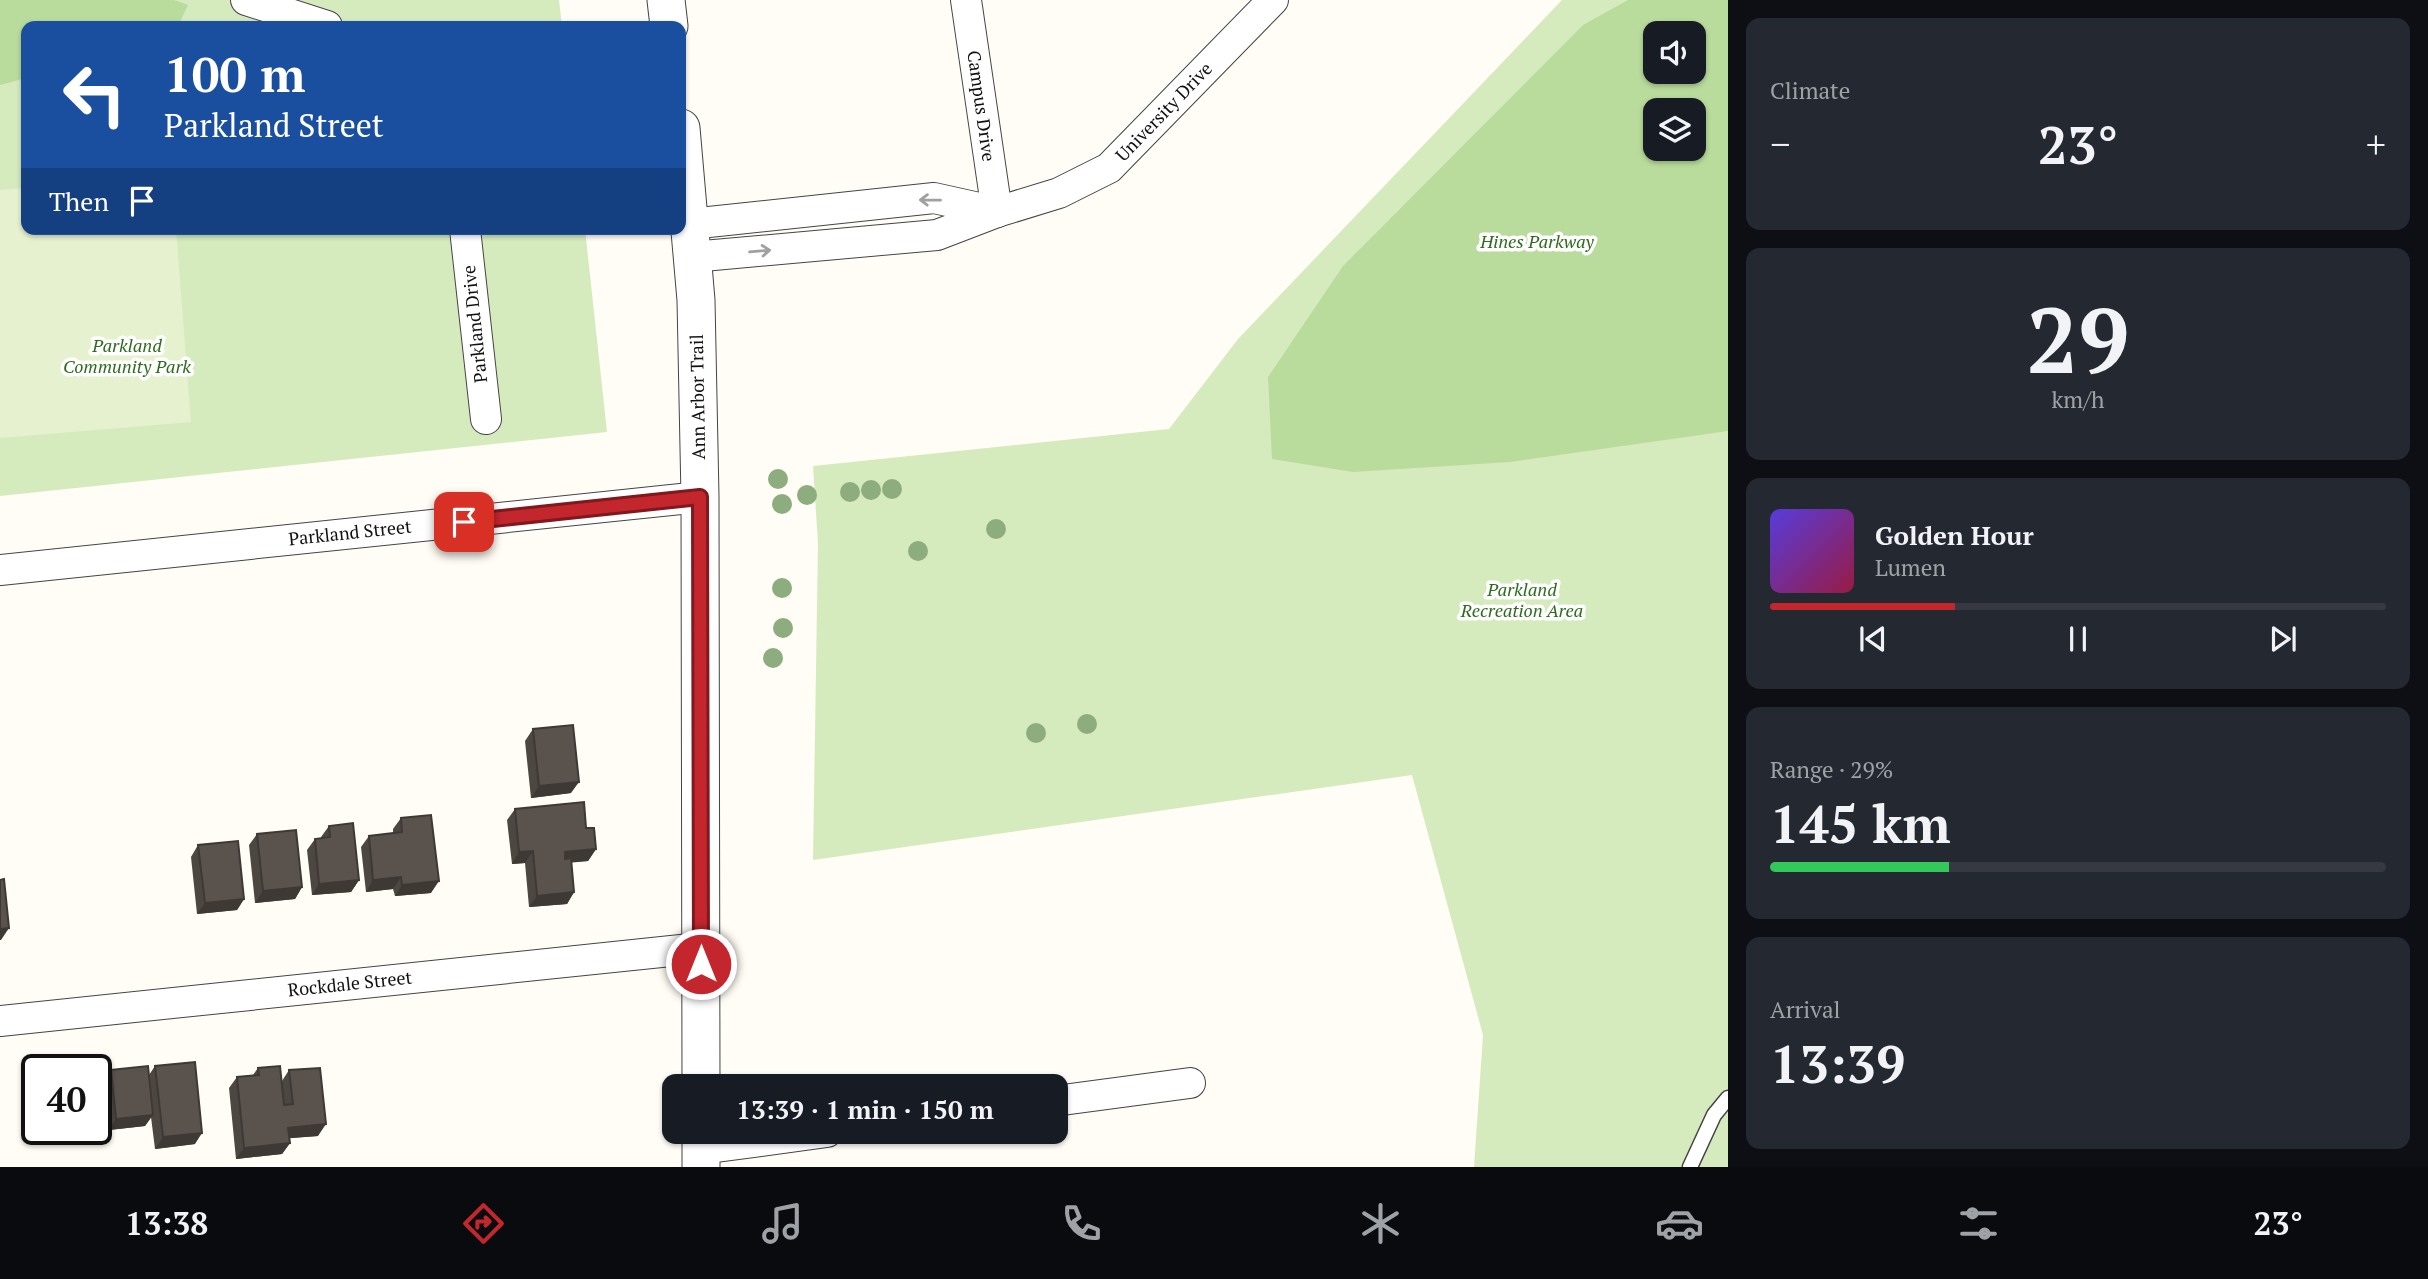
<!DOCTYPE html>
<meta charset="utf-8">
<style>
body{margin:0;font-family:"PT Serif",serif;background:#242831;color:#f1f3f6;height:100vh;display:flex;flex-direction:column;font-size:26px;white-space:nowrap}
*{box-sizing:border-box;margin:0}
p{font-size:23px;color:#9ea1a6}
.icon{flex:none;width:38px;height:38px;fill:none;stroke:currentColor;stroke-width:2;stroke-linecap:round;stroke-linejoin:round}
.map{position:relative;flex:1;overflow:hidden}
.details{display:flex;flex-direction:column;gap:18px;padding:18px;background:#0d0f14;width:700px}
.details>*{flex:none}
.guide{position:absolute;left:21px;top:21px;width:665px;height:214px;border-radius:14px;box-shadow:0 2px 5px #0004;background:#1a4fa0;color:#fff;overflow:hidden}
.tools{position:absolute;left:1643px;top:21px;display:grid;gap:14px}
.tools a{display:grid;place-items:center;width:63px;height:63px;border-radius:14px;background:#171b24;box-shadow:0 2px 5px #0004;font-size:35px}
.speed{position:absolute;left:21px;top:1054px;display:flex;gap:14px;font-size:35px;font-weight:700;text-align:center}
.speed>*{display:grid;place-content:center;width:91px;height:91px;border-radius:50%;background:#171b24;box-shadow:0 2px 5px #0004;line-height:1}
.speed .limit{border:4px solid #111;border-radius:10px;background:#fff;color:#111}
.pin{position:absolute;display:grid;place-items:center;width:60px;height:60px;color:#fff;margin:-30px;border-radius:14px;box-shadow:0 4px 10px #0006}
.me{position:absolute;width:77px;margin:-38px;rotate:0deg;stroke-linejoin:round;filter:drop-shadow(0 0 5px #0008)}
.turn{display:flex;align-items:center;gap:24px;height:147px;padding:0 28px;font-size:32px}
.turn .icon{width:91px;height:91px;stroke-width:2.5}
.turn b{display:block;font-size:49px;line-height:60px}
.then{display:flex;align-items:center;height:66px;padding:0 28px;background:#0003;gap:14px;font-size:26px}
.big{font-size:52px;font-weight:700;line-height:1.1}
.details .card{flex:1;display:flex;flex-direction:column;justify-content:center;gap:10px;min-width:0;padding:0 24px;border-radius:14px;background:#242831}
.details .dial{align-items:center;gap:0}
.dial b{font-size:91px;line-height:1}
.song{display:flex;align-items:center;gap:21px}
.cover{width:84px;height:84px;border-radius:10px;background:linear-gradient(135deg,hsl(250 70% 55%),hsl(340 70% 35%))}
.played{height:7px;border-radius:4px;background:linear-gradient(90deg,#c4262e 30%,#363941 30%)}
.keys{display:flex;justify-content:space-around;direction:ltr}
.heat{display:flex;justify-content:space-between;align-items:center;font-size:38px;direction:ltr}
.charge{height:10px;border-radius:5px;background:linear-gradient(90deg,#34c759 29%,#363941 0)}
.trip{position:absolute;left:662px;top:1074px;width:406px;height:70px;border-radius:14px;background:#171b24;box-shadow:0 2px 5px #0004;font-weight:700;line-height:70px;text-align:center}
.tab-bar{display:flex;height:112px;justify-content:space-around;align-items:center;background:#090b0e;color:#9ea1a6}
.tab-bar .icon{width:49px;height:49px}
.tab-bar .selected{color:#c4262e}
.tab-bar b{font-size:32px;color:#f1f3f6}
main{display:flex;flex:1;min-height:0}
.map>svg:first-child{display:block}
</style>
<main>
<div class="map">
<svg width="1728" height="1167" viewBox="0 0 1728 1167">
<rect width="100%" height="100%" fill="#fffdf5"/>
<!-- green -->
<g fill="#d5ebbd" fill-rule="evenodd">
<polygon points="0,0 559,0 562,26 26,26 26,229 585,229 607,432 0,496"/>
<path d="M1562,0H1728V1167H1474L1483,1035L1412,775L813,860L818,543L813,466L1169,429L1238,339ZM1656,33H1694V72H1656ZM1656,110H1694V149H1656Z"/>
</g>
<!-- forest -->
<g fill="#b9dc9c" fill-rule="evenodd">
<polygon points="0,0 174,0 188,5 178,26 26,26 26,78 0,85"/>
<path d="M1628,0H1728V431L1510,462L1353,472L1272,459L1268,377L1343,266L1583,25ZM1656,33H1694V72H1656ZM1656,110H1694V149H1656Z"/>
</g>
<!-- pitch -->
<polygon fill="#e6f2cf" points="26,188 26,229 176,229 191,422 0,438 0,190"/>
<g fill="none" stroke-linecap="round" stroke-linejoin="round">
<defs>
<polyline id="service" points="1690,1167 1714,1115 1728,1098"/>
<g id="minor">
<polyline points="246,0 327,26"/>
<polyline points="966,0 997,212"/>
<polyline points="690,224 934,198 997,212"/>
<polyline points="465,229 486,419"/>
<polyline points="692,257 937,235 997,212 1059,193 1109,168 1273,0"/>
<polyline points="0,570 700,497"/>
<polyline points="0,1021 700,948"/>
<polyline points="1055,1101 1190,1083"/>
<polyline points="701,1149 827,1132"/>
</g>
<g id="tertiary">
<polyline points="666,0 669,26"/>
<polyline points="681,128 696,300 700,497 701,1087"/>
<polyline points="701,1132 701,1167"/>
</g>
</defs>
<!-- service casing -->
<use href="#service" stroke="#444" stroke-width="17"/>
<!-- minor casing -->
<use href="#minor" stroke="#444" stroke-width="32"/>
<!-- tertiary casing -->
<use href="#tertiary" stroke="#444" stroke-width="39"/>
<!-- service -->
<use href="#service" stroke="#fff" stroke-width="14"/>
<!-- minor -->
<use href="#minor" stroke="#fff" stroke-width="30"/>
<!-- tertiary -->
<use href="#tertiary" stroke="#fff" stroke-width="37"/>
</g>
<!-- trees -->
<g fill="#8dad7f">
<circle cx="778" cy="479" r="10"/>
<circle cx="892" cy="489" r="10"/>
<circle cx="871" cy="490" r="10"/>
<circle cx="850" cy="492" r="10"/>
<circle cx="807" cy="495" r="10"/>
<circle cx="782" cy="504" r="10"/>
<circle cx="996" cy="529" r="10"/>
<circle cx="918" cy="551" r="10"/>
<circle cx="782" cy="588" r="10"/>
<circle cx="783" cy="628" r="10"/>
<circle cx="773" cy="658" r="10"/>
<circle cx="1087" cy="724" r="10"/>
<circle cx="1036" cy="733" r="10"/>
</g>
<!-- wall -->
<g fill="#4d4742">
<polygon points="533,729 571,793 531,798 525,741"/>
<polygon points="515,809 586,828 596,849 588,861 571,862 574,892 567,904 529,907 525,863 512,864 507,820"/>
<polygon points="401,818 431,893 395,896 393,889 366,892 361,847 369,836 393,833 393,829"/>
<polygon points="329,826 359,880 351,892 312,895 307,850 315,839 321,838 321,837"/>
<polygon points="257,834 302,887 295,899 255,903 249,845"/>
<polygon points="198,845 244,899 237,910 197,914 191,857"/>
<polygon points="155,1066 195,1144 155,1149 151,1117 145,1126 109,1130 104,1081 111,1070 149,1075"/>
<polygon points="258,1068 282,1081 289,1070 318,1136 289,1138 290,1143 282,1154 236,1159 229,1088 237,1077 253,1075"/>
</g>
<!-- shaded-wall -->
<g fill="#3f3936">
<polygon points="579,782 571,793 531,798 539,786"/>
<polygon points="596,849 588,861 557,864 565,852"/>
<polygon points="533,851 525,863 512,864 519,852"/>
<polygon points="401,877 393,889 366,892 373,880"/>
<polygon points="359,880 351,892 312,895 319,884"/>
<polygon points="439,881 431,893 395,896 402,885"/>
<polygon points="302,887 295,899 255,903 263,891"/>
<polygon points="574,892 567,904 529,907 537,896"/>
<polygon points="244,899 237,910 197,914 205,903"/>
<polygon points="9,928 1,940 0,940 0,929"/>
<polygon points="153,1115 145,1126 109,1130 116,1119"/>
<polygon points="326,1124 318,1136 280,1139 288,1128"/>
<polygon points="202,1133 195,1144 155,1149 163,1137"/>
<polygon points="290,1143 282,1154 236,1159 244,1148"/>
</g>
<!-- building -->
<g fill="#5a524d" stroke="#3f3936" stroke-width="2">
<polygon points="573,725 579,782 539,786 533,729"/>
<polygon points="584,802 586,828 594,828 596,849 565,852 565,859 571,858 574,892 537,896 533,851 519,852 515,809"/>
<polygon points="431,815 439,881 402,885 401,877 373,880 369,836 402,832 401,818"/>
<polygon points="353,823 359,880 319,884 315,839 330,837 329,826"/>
<polygon points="296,830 302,887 263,891 257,834"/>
<polygon points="238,841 244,899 205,903 198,845"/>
<polygon points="4,879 9,928 0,929 0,880"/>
<polygon points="195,1062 202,1133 163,1137 155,1066"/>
<polygon points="148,1066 153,1115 116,1119 111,1070"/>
<polygon points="280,1066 284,1105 293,1104 289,1070 320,1068 326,1124 288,1128 290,1143 244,1148 237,1077 259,1075 258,1068"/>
</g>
<!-- one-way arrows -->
<defs><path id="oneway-shaft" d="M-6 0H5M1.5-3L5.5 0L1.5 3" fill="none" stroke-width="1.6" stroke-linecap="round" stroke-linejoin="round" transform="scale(1.75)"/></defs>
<g stroke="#a0a0a0">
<use href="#oneway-shaft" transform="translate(930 200) rotate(-179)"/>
<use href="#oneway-shaft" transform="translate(760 251) rotate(-5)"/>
</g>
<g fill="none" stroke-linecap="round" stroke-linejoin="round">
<defs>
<polyline id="route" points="464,522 700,497 701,964"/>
</defs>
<!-- route casing -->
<use href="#route" stroke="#7f191e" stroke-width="18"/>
<!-- route -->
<use href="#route" stroke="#c4262e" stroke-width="12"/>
</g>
<g text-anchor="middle" stroke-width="7" stroke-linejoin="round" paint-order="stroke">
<!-- street labels -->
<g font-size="18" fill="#111" stroke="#fff">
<text transform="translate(981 106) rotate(82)" y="6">Campus Drive</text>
<text transform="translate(1164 112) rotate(-46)" y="6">University Drive</text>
<text transform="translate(475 324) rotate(-96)" y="6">Parkland Drive</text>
<text transform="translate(698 397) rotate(-91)" y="6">Ann Arbor Trail</text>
<text transform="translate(350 533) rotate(-6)" y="6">Parkland Street</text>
<text transform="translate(350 984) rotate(-6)" y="6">Rockdale Street</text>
</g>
<!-- park labels -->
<g font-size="18" font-style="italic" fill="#2f6b1f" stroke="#fff">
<text x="1537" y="248">Hines Parkway</text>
<text x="127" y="352">Parkland<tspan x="127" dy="21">Community Park</tspan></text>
<text x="1522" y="596">Parkland<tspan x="1522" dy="21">Recreation Area</tspan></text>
</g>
</g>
</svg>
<div class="tools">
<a><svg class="icon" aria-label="sound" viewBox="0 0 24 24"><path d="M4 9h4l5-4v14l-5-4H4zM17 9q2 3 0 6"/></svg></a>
<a><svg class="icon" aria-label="layers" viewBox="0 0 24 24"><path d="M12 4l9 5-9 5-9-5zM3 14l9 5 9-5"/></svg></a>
</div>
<div class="speed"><div class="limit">40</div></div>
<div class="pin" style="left:464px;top:522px;background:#d93025"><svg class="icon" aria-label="arrive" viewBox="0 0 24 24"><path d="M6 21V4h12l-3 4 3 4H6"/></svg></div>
<svg class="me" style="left:701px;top:964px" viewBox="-20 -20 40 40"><circle r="17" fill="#c4262e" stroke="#fff" stroke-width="3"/><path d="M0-11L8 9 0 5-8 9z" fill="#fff"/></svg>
<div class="trip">13:39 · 1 min · 150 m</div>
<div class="guide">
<div class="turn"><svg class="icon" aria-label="left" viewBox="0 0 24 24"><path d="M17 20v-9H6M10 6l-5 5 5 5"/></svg><div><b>100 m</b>Parkland Street</div></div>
<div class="then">Then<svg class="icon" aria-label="arrive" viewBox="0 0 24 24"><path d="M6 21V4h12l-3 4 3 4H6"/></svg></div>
</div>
</div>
<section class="details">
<div class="card"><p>Climate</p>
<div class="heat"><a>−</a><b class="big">23°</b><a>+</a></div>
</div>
<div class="card dial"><b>29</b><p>km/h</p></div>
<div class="card">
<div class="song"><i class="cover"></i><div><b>Golden Hour</b><p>Lumen</p></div></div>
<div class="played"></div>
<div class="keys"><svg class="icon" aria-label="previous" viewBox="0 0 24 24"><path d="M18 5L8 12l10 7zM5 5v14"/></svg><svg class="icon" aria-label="pause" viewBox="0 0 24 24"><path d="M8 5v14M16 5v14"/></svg><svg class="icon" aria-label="next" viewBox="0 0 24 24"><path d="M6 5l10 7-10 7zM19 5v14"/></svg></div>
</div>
<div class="card"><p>Range · 29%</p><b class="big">145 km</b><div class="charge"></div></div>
<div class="card"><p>Arrival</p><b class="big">13:39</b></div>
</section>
</main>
<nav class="tab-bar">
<b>13:38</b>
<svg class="icon selected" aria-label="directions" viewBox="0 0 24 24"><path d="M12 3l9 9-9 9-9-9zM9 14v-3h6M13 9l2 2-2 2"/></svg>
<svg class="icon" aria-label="music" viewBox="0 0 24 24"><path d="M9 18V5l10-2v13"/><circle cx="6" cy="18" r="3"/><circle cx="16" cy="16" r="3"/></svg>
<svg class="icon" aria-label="phone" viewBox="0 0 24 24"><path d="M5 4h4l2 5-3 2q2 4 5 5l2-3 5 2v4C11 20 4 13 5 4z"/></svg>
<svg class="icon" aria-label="climate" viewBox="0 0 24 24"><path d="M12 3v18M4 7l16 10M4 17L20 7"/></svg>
<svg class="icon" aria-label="car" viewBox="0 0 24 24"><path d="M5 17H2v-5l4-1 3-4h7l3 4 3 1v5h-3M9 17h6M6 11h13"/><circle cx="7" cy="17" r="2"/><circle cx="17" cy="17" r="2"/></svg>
<svg class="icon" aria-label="filters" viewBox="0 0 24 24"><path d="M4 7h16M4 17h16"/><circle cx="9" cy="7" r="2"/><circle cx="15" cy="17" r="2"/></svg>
<b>23°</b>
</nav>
